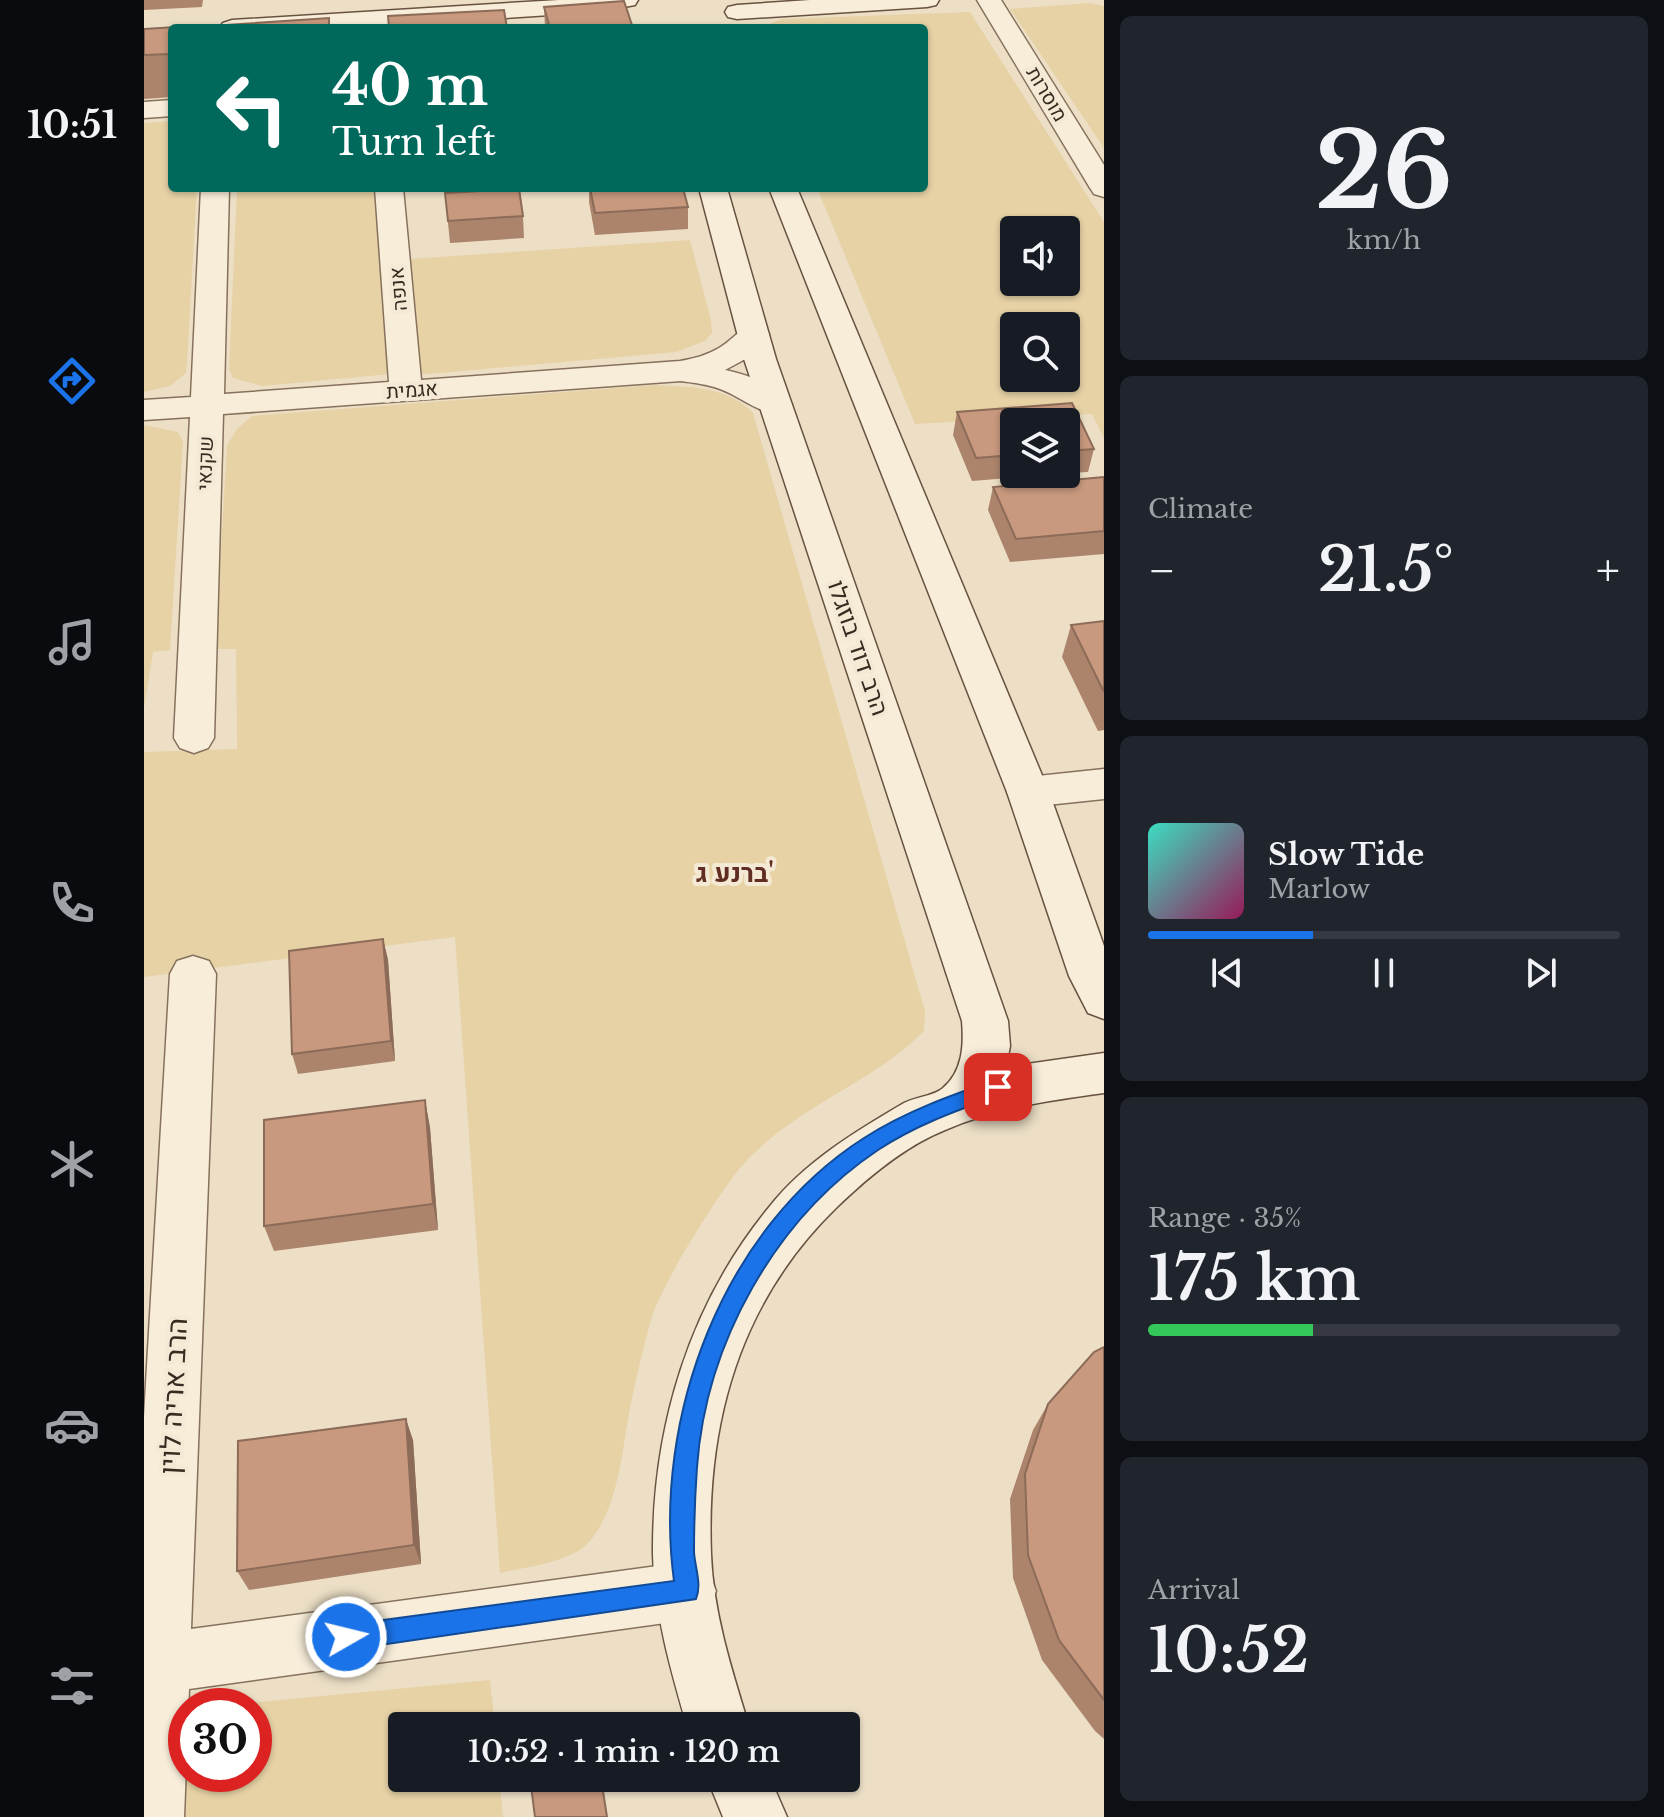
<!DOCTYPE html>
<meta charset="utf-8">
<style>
body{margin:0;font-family:"Libre Baskerville",Heebo,serif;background:#20242c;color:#f1f3f6;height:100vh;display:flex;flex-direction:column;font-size:30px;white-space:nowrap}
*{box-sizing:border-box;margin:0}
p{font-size:26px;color:#9ea1a6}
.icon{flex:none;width:44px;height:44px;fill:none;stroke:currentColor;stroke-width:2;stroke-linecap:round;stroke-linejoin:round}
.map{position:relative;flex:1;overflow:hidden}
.sheet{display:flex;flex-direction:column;gap:16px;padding:16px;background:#0d0f14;width:560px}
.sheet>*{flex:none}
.top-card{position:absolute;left:24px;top:24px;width:760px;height:168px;border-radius:8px;box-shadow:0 2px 6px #0004;background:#00695c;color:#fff;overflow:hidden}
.fabs{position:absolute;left:856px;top:216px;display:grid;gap:16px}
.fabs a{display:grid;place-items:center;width:80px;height:80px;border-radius:8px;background:#171b24;box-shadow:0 2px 6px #0004;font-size:40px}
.speed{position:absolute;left:24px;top:1688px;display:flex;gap:16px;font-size:40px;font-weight:700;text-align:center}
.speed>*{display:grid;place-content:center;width:104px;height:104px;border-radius:50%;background:#171b24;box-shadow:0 2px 6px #0004;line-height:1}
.speed .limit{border:12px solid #d22;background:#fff;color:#111}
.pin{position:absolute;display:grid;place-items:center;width:68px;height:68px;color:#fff;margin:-34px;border-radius:16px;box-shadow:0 4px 12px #0006}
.me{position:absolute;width:88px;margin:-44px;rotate:82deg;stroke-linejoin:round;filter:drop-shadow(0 0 6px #0008)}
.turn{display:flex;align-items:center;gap:28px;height:168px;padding:0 32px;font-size:36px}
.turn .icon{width:104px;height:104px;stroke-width:2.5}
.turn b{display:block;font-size:56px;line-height:68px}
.big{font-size:60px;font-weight:600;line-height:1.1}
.sheet .tile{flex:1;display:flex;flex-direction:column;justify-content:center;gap:12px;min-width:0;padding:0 28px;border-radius:12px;background:#20242c}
.sheet .dial{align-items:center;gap:0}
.dial b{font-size:104px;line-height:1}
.song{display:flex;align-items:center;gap:24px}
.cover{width:96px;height:96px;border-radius:12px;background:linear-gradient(135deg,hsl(170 70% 55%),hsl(330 70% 35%))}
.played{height:8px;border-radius:4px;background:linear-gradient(90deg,#1a73e8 35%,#363941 35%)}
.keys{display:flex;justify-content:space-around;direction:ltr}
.heat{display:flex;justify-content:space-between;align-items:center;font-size:44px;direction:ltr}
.charge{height:12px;border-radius:6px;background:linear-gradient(90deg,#34c759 35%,#363941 0)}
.trip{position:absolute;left:244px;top:1712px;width:472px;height:80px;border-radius:8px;background:#171b24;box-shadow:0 2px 6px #0004;font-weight:600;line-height:80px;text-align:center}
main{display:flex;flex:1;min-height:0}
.menu{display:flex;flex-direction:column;width:144px;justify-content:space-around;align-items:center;background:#090b0e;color:#9ea1a6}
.menu .icon{width:56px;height:56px}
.menu .selected{color:#1a73e8}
.menu b{font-size:36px;color:#f1f3f6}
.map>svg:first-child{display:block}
</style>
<main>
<nav class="menu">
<b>10:51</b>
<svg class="icon selected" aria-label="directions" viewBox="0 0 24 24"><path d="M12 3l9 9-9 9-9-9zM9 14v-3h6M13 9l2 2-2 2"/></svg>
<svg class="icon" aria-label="music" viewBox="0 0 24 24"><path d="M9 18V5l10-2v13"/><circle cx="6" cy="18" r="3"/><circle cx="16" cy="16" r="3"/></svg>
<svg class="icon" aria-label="phone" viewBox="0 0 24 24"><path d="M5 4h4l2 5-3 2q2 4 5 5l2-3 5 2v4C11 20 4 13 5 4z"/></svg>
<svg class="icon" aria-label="climate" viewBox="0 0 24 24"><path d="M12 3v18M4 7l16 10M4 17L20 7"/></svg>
<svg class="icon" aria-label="car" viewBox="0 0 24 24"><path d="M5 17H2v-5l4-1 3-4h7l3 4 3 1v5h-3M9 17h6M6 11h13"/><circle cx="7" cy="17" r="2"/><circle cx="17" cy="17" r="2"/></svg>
<svg class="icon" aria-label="filters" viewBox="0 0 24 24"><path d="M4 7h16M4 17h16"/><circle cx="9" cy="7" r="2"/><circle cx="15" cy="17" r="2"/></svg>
</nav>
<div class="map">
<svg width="960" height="1817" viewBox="0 0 960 1817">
<rect width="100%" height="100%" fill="#ecdfc6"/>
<!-- sand -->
<g fill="#e6d2a5" fill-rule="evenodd">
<polygon points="945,3 960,6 960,148 866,9"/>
<path d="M826,12L960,222V438L948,414L771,424L673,188H780V28H615L638,19ZM870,230H922V282H870ZM870,326H922V378H870Z"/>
<polygon points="28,121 28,188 53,188 43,362 42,373 26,386 0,392 0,123"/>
<polygon points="93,188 233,188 247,374 118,386 89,378 85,369"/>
<polygon points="546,240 567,320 568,333 561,341 532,352 273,375 265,259"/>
<path d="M510,385C546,387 583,386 609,413L781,1011L780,1031C729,1084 648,1107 596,1168C573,1196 517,1285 507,1320C499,1349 492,1378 486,1408C478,1450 475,1506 446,1541C429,1562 382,1567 356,1573L311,937L0,977V752L93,749L92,649H71L83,445L93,429L108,416Z"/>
<polygon points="0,425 34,432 39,442 26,650 9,652 0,708"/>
<polygon points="346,1680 351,1726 258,1726 258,1778 355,1778 359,1817 36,1817 42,1743 42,1774 110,1774 110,1706 73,1706"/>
</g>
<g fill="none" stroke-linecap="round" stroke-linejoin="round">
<defs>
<g id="street">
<polygon points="833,0 857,0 960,165 960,197 950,194 946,188"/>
<polygon points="28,100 28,116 0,118 0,102"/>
<path d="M57,188H85L80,394L245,382L231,188H259L277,380L536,361C549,359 563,355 575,348C593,338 597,322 620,327L625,334L605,357L581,370C604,375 634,385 648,405L643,412C618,418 599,397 576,389C563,384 550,383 537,381L79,414L70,738L64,748L50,753L36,748L30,738L46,417L0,420V400L47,397Z"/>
<polygon points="960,769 960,799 884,807 869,803 863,792 869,781 884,777"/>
<polygon points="49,956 65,961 72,974 47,1629 543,1562 564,1570 572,1591 564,1612 543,1620 45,1689 40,1817 0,1817 0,1417 26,974 33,961"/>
</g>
<g id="secondary">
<polygon points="415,0 494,0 491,5 453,12 207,28 75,28 79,23 88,20"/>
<polygon points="666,0 795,0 792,5 783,7 593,19 584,17 581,12 584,7 593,5"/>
<path d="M555,188H583L632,359L864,1021L866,1046L862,1067L960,1053V1093C903,1101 855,1107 801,1130C761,1146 724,1177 693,1207C596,1301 562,1422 567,1554C569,1612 588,1671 605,1726H543C527,1671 510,1612 509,1554C508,1428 545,1304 626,1206C661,1162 712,1131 760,1103C771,1097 790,1096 799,1088C819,1071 820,1045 818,1021L600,359Z"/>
<polygon points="625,188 653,188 905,792 960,946 960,1019 944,1013 925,976 863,792"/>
<polygon points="563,1778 626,1778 643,1817 579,1817"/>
</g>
</defs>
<!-- street casing -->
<use href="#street" stroke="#86715d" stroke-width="3"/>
<!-- secondary casing -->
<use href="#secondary" stroke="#685240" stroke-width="3"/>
<!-- street -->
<use href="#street" fill="#f7edd9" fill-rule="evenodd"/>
<!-- secondary -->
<use href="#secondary" fill="#f7edd9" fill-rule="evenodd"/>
</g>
<!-- wall -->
<g fill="#ac846c">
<polygon points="0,0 59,0 58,7 0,10"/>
<polygon points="400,7 489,28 401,28"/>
<polygon points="63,25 63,28 28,28 28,97 0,99 0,29"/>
<polygon points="302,188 384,188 384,190 376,190 379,216 380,238 306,243 301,193 303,193"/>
<polygon points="445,188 539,188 544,207 544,229 451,235 445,202"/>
<polygon points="928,403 950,449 944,472 922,473 922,422 870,422 870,474 912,474 828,481 809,435 813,412"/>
<polygon points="960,477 960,554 866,562 844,510 849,487"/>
<polygon points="960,621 960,730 954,731 918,657 927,625"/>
<polygon points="239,939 244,960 251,1061 154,1074 148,1054"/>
<polygon points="281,1100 286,1128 294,1230 130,1251 120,1226"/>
<polygon points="960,1347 960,1739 951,1731 898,1660 869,1578 866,1499 889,1430 904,1404"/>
<polygon points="269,1440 277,1564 105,1590 93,1571"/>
</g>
<!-- shaded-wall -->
<g fill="#8c6b58">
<polygon points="239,939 244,960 251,1061 247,1041"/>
<polygon points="281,1100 286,1128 294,1230 289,1204"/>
<polygon points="262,1419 269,1440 277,1564 270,1545"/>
</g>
<!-- building -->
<g fill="#c8997e" stroke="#8c6b58" stroke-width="2">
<polygon points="480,1 489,28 406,28 400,7"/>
<polygon points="360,10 363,28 245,28 244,16"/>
<polygon points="185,18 185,28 67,28 67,26"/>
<polygon points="63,25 63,28 28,28 28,54 0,55 0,29"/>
<polygon points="446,188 539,188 544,207 451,213"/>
<polygon points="375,189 379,216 304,221 301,193"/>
<polygon points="928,403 950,449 922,451 922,422 870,422 870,455 832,458 813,412"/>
<polygon points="960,477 960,531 872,539 849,487"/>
<polygon points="960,621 960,692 927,625"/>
<polygon points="239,939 247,1041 148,1054 145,951"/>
<polygon points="281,1100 289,1204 120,1226 120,1120"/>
<polygon points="960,1347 960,1700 915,1640 884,1555 881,1474 904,1404 950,1352"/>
<polygon points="262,1419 270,1545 93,1571 94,1441"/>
<polygon points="449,1718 450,1726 406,1726"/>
<polygon points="386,1778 457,1778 463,1817 391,1817"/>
</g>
<!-- route -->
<path fill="#1a73e8" stroke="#114b97" stroke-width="2" d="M854,1079L861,1081L864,1087L861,1093C817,1109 773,1124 734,1150C631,1219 562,1343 553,1467C551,1495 550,1524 550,1552C551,1568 558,1584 552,1599L202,1650L193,1646L190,1637L193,1628L202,1625L530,1581C508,1417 579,1228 720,1138C762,1111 808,1095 854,1079Z"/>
<g text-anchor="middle" stroke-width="8" stroke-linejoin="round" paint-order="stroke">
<!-- far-street labels -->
<g font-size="20" fill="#372a20" stroke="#f4e9d5">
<text transform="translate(903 94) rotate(59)" y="7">מוסרות</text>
<text transform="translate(254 289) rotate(-95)" y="7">אנפה</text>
<text transform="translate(268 390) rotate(-4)" y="7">אגמית</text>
<text transform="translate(61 463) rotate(-88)" y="7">שקנאי</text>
</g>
<!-- street labels -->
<g font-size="24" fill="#372a20" stroke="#f4e9d5">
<text transform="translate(714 648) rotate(71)" y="8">הרב דוד בוזגלו</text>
</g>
<!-- neighbourhood labels -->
<g font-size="26" font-weight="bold" fill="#612c21" stroke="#f4e9d5">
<text x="591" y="882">ברנע ג'</text>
</g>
<!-- near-street labels -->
<g font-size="28" fill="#372a20" stroke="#f4e9d5">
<text transform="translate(29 1396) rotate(-87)" y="10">הרב אריה לוין</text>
</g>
</g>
</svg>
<div class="fabs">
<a><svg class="icon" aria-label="sound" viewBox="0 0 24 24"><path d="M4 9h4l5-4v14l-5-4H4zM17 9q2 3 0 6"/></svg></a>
<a><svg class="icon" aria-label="search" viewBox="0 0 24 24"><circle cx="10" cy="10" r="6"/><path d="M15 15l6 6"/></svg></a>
<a><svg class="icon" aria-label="layers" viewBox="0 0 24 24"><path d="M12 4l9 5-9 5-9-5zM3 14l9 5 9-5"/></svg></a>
</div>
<div class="speed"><div class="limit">30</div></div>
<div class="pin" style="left:854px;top:1087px;background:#d93025"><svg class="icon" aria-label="arrive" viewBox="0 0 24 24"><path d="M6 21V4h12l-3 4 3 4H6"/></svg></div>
<svg class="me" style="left:202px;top:1637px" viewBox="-20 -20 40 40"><circle r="17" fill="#1a73e8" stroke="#fff" stroke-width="3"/><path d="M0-11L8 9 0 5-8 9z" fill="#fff"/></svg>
<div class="trip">10:52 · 1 min · 120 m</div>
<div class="top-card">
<div class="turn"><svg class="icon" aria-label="left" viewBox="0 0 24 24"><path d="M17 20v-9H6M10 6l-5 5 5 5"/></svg><div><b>40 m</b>Turn left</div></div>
</div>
</div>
<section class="sheet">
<div class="tile dial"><b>26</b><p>km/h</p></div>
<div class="tile"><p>Climate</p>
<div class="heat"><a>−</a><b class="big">21.5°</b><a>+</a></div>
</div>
<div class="tile">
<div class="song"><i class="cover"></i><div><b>Slow Tide</b><p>Marlow</p></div></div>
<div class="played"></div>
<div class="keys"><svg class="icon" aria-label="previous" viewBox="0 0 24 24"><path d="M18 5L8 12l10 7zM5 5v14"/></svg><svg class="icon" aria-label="pause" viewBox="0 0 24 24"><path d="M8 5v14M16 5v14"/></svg><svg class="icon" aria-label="next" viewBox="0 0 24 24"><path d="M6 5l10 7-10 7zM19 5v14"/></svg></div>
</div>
<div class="tile"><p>Range · 35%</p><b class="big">175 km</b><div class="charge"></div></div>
<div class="tile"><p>Arrival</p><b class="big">10:52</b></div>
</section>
</main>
